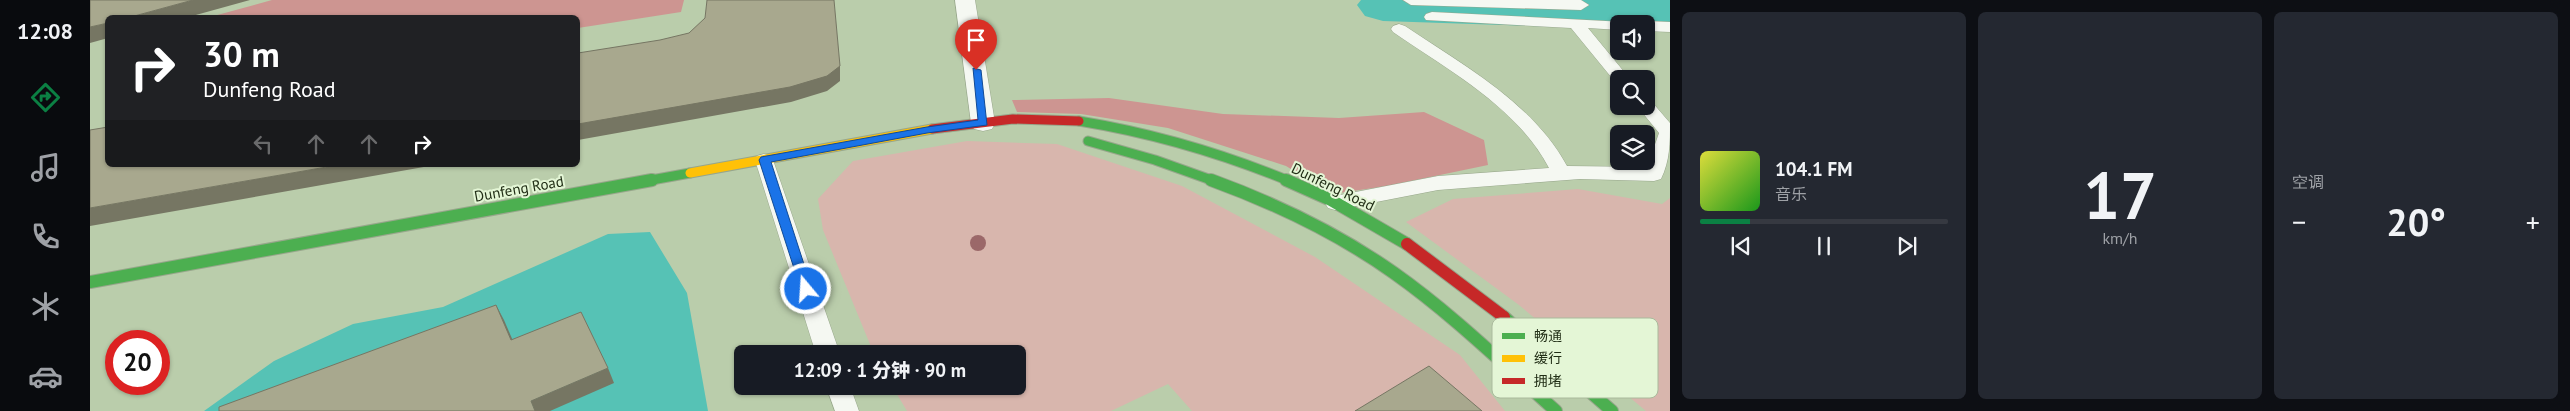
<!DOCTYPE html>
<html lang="zh">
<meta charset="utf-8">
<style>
body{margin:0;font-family:"PT Sans","Noto Sans SC",sans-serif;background:#242831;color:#f1f3f6;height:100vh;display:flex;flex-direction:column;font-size:19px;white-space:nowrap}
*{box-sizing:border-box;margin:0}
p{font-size:16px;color:#9ea1a6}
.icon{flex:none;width:28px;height:28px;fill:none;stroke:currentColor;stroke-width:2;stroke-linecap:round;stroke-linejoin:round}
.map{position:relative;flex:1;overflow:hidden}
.sheet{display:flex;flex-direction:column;gap:12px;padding:12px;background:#0d0f14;width:900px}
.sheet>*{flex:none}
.guide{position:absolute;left:15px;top:15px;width:475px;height:152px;border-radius:8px;box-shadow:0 1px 4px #0004;background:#202124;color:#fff;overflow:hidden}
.controls{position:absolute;left:1520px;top:15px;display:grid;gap:10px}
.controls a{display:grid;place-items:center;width:45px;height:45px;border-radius:8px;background:#171b24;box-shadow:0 1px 4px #0004;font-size:25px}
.speed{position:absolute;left:15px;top:330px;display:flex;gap:10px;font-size:25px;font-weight:700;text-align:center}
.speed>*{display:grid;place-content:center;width:65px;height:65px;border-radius:50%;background:#171b24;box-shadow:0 1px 4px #0004;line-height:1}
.speed .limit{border:8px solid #d22;background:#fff;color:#111}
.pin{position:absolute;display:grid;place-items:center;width:42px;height:42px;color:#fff;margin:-51px -21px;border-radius:50% 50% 50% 0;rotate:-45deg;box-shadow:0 0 5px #0007}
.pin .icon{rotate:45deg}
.me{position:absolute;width:55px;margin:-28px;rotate:342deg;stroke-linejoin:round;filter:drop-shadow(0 0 4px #0008)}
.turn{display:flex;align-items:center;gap:18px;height:105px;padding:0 15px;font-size:22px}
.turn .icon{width:65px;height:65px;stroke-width:2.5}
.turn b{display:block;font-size:35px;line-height:42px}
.lanes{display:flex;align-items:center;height:48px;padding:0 15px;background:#0003;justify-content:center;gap:25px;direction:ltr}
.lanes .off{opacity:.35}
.big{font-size:38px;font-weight:800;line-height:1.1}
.sheet .tile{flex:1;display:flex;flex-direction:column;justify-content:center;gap:8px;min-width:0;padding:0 18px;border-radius:8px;background:#242831}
.sheet .dial{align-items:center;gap:0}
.dial b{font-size:65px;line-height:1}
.song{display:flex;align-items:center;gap:15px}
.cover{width:60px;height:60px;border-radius:8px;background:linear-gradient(135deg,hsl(60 70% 55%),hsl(120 70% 35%))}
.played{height:5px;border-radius:2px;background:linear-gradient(90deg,#0b8043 20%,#363941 20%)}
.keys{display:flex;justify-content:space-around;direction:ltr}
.heat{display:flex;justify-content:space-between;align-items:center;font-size:28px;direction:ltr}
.sheet .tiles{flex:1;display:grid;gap:12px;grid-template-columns:repeat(3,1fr)}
.trip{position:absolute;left:644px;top:345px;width:292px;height:50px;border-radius:8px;background:#171b24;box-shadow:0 1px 4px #0004;font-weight:800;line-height:50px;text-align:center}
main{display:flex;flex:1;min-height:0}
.tab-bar{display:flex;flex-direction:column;width:90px;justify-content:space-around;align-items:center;background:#090b0e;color:#9ea1a6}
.tab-bar .icon{width:35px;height:35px}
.tab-bar .current{color:#0b8043}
.tab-bar b{font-size:22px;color:#f1f3f6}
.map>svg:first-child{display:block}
</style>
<main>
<nav class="tab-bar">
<b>12:08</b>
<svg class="icon current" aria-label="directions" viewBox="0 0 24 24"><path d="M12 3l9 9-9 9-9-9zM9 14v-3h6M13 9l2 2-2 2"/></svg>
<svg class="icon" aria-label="music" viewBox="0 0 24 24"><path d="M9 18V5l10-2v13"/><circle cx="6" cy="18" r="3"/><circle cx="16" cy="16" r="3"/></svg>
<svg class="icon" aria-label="phone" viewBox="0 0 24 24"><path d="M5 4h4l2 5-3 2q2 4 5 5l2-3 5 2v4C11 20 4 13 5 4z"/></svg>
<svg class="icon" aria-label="climate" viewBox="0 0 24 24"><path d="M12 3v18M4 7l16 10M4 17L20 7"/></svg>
<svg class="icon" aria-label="car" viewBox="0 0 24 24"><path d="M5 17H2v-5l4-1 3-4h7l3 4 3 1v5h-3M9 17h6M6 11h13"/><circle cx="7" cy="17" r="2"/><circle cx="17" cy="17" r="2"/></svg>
</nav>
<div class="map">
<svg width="1580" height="411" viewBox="0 0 1580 411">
<rect width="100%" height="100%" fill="#bacdab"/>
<!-- green -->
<g fill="#d8b6ad">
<polygon points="877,141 967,144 1092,186 1225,257 1370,355 1415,411 1102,411 1078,384 1021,411 817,411 802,386 928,386 928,354 784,354 733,230 728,199 763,161"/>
<polygon points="1488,189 1572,204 1580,198 1580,411 1556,411 1429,305 1316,222 1363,199"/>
</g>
<!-- forest -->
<g fill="#cd9591">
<polygon points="182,0 594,0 591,12 488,28 488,18 120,17"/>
<polygon points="1019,98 1133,114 1249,118 1334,112 1394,140 1398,165 1297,186 1242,194 1196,166 1078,128 991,114 927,112 922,100"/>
</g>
<!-- water -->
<polygon fill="#56c2b5" points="560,232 597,293 618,411 114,411 184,361 263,324 353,307 518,234"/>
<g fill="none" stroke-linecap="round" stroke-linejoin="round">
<!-- stream -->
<polyline stroke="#56c2b5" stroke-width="9" points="1290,0 1293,5"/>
<!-- river -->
<polygon fill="#56c2b5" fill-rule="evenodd" points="1271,0 1580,0 1580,31 1556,30 1556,24 1529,24 1529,29 1293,21 1275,16 1267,5"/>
<defs>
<g id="lane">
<polygon points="1313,0 1491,0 1499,5 1491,10 1321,5"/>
<polygon points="1342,12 1535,22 1536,24 1529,24 1529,30 1498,28 1540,79 1529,79 1529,83 1526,83 1481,28 1336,20 1334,17 1336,14"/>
<polygon points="1556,21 1580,22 1580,32 1556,31 1556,24 1550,24"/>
<path d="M1309,24L1315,26C1373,65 1443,103 1477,166L1557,167L1569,133L1547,106H1556V101L1562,102L1580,123C1580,142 1580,161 1571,179L1564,181L1490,179L1348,190L1245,210L1238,208L1235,203L1238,198L1245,196L1348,176L1459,168C1427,107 1358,70 1303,32L1301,29L1303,26Z"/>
<polygon points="674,154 681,156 683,160 750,354 726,354 665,160 667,156"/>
<polygon points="736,386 760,386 769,411 745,411"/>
</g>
<polygon id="street" points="865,0 885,0 905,123 902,129 893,131 884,129 881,123"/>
<g id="fast-far1">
<path d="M989,121C1062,133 1131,153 1199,181"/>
<polyline points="998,141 1065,160 1124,181"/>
<polyline points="556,181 600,173"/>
</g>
<g id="fast">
<path d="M1121,180C1184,203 1249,234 1304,273C1362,314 1413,364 1466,411"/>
<polyline points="1196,180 1241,200 1317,244"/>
<polyline points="0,282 562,180"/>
<polyline points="1414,317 1522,411"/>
</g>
<polyline id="slow" points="600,173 842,129"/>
<polyline id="jam-far1" points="842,129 923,119 989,121"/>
<polyline id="jam" points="1317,244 1414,317"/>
</defs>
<!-- lane casing -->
<use href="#lane" stroke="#97a68b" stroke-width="1"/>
<!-- street casing -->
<use href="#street" stroke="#97a68b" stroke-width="1"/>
<!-- fast-far1 casing -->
<use href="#fast-far1" stroke="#97a68b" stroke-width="11"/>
<!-- fast casing -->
<use href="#fast" stroke="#97a68b" stroke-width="14"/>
<!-- slow casing -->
<use href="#slow" stroke="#97a68b" stroke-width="11"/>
<!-- jam-far1 casing -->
<use href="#jam-far1" stroke="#97a68b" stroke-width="11"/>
<!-- jam casing -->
<use href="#jam" stroke="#97a68b" stroke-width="14"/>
<!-- lane -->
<use href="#lane" fill="#f5f8f2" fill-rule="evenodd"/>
<!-- street -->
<use href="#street" fill="#f5f8f2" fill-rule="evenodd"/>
<!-- fast-far1 -->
<use href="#fast-far1" stroke="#4caf50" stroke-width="9"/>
<!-- fast -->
<use href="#fast" stroke="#4caf50" stroke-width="12"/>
<!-- slow -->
<use href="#slow" stroke="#ffc107" stroke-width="9"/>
<!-- jam-far1 -->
<use href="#jam-far1" stroke="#c62828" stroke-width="9"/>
<!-- jam -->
<use href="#jam" stroke="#c62828" stroke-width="12"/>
</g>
<!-- trees -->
<circle fill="#9b6869" cx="888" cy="243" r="8"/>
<!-- shaded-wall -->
<g fill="#767663">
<polygon points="103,0 160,0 95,18 37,18"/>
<polygon points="18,23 18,38 0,43 0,27"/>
<polygon points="750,66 750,81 737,91 701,102 488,140 488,124"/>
<polygon points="248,165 345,165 0,226 0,208"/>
<polygon points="406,305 414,320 429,355 421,340"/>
<polygon points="518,368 524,383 460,411 445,411 441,401"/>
</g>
<!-- building -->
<g fill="#a8a88e" stroke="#767663">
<polygon points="0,0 103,0 37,18 18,18 18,23 0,27"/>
<polygon points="617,0 744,0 750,66 737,76 700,87 488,124 488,53 570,40 599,33 615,18"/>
<polygon points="18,127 18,165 248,165 0,208 0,130"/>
<polygon points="406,305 421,340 491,312 518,368 441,401 445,411 129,411 129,407"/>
<polygon points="1339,366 1392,411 1265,411"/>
</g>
<!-- route -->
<polygon fill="#1a73e8" stroke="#114b97" points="883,68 891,70 897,125 837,133 681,162 722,289 720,293 712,293 669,160 671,157 837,127 888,120"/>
<g text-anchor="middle" stroke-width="4" stroke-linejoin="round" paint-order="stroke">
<!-- street labels -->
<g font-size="15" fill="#212e16" stroke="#e4f6d6">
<text transform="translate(1243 187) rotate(26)" y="5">Dunfeng Road</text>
<text transform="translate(429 189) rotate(-10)" y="5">Dunfeng Road</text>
</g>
</g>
<!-- legend -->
<rect x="1402" y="318" width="166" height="80" rx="8" fill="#e4f6d6" stroke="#aaba9c" stroke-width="1"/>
<rect x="1412" y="333" width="23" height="6" fill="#4caf50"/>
<rect x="1412" y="355" width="23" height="7" fill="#ffc107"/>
<rect x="1412" y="378" width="23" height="6" fill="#c62828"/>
<g font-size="14" fill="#212e16">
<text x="1444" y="341">畅通</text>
<text x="1444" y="363">缓行</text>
<text x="1444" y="386">拥堵</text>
</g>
</svg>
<div class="controls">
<a><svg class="icon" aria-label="sound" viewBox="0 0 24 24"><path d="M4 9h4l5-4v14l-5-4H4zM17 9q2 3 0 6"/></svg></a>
<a><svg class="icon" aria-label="search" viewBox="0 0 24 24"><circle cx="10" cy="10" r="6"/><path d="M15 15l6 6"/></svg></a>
<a><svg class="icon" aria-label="layers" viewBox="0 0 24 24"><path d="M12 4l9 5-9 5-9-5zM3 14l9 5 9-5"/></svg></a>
</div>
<div class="speed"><div class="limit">20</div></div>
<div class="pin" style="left:886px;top:70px;background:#d93025"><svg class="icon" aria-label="arrive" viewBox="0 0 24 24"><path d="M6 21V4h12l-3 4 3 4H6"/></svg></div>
<svg class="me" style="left:716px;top:289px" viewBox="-20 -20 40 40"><circle r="17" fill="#1a73e8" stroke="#fff" stroke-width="3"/><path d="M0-11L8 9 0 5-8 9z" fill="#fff"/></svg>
<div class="trip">12:09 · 1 分钟 · 90 m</div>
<div class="guide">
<div class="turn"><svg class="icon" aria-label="right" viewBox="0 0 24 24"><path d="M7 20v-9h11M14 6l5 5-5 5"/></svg><div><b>30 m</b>Dunfeng Road</div></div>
<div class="lanes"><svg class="icon off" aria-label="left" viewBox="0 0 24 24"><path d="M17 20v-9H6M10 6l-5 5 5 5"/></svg><svg class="icon off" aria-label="ahead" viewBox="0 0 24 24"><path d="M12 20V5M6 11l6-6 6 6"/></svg><svg class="icon off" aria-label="ahead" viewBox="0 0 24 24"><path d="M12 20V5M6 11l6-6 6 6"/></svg><svg class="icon" aria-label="right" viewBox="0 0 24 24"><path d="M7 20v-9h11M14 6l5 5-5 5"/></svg></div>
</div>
</div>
<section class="sheet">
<div class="tiles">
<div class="tile">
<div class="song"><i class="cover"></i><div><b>104.1 FM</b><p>音乐</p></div></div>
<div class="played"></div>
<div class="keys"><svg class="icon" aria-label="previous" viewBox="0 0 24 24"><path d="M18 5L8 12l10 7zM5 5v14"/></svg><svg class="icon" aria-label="pause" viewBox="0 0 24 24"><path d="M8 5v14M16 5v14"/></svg><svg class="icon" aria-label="next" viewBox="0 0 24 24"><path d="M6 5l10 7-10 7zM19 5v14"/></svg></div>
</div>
<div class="tile dial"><b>17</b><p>km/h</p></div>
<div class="tile"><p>空调</p>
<div class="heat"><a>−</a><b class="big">20°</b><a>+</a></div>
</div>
</div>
</section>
</main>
